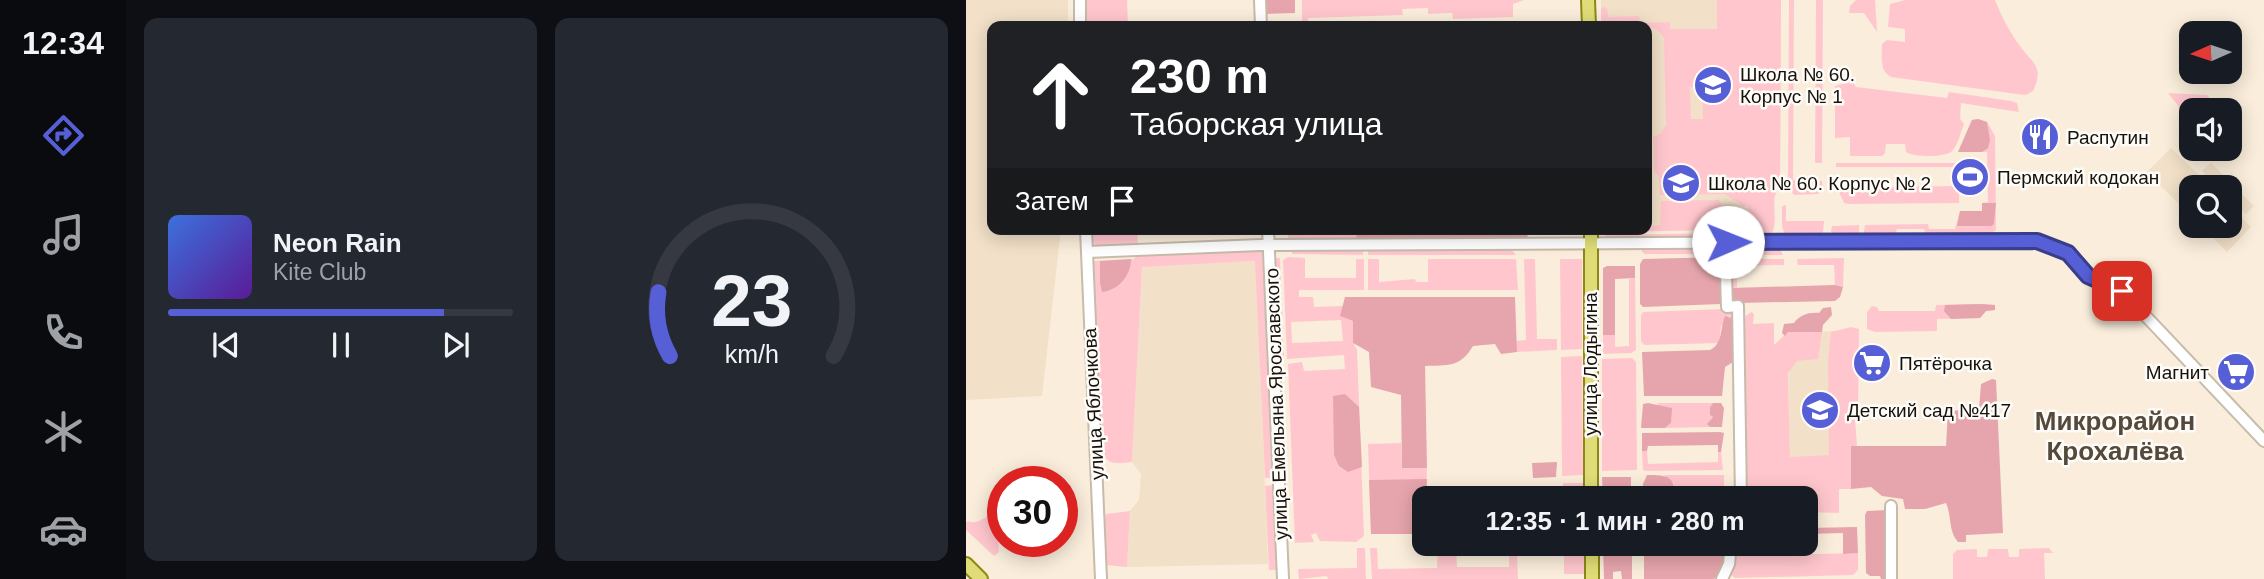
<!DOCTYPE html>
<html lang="ru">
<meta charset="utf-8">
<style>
body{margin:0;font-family:Helvetica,sans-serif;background:#242831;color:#f1f3f6;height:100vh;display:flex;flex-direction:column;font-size:26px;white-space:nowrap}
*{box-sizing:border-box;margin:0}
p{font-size:23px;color:#9ea1a6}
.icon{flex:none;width:38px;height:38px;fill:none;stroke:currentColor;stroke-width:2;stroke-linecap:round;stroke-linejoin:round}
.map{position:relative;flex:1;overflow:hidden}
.sheet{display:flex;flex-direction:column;gap:18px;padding:18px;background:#0d0f14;width:840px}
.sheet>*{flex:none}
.top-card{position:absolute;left:21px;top:21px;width:665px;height:214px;border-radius:14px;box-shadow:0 4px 18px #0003;background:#202124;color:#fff;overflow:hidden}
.needle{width:46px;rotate:267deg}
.fabs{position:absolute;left:1213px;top:21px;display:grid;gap:14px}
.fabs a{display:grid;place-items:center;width:63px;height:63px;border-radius:14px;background:#171b24;box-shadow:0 4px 18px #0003;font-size:35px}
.speed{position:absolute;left:21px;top:466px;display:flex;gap:14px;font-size:35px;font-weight:700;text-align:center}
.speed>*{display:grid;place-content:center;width:91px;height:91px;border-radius:50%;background:#171b24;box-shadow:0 4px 18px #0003;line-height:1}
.speed .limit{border:10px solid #d22;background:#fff;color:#111}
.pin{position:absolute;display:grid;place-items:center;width:60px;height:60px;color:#fff;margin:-30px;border-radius:14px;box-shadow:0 4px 10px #0006}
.me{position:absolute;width:77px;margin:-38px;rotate:89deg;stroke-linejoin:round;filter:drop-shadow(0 0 5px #0008)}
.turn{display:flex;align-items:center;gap:24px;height:147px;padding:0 28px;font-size:32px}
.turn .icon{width:91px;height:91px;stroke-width:2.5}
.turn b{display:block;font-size:49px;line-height:60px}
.then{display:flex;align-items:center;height:66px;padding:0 28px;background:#0003;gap:14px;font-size:26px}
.sheet .card{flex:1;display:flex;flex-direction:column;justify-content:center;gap:10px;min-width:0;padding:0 24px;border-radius:14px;background:#242831}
.sheet .dial{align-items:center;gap:0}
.dial svg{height:182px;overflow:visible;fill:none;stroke:#363941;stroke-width:7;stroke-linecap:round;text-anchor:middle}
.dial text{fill:#f1f3f6;stroke:none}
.song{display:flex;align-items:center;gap:21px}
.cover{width:84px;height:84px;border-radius:10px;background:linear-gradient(135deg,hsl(220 70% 55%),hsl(270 70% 35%))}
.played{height:7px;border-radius:4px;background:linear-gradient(90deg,#575fd6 80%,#363941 80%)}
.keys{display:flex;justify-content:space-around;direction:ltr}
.sheet .tiles{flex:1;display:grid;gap:18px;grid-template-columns:repeat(2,1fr)}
.trip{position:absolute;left:446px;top:486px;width:406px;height:70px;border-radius:14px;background:#171b24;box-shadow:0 4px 18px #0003;font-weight:700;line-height:70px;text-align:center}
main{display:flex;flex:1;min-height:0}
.dock{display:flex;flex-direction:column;width:126px;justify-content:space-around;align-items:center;background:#090b0e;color:#9ea1a6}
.dock .icon{width:49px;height:49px}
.dock .active{color:#575fd6}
.dock b{font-size:32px;color:#f1f3f6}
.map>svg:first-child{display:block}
</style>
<main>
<nav class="dock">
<b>12:34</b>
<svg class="icon active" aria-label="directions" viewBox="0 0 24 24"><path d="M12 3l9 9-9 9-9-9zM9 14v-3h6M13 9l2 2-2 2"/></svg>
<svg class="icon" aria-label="music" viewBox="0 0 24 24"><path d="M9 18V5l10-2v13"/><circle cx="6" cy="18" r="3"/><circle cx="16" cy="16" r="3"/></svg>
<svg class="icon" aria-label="phone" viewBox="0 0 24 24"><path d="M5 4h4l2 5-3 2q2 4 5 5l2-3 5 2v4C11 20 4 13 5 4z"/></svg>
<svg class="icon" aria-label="climate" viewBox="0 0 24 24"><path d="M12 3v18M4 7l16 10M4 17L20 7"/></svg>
<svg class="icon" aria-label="car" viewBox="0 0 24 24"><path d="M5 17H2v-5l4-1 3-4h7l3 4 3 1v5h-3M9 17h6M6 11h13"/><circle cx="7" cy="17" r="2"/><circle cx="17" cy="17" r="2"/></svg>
</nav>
<section class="sheet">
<div class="tiles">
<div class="card">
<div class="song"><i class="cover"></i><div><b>Neon Rain</b><p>Kite Club</p></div></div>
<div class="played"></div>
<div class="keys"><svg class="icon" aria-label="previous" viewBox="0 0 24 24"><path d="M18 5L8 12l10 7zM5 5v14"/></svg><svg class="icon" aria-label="pause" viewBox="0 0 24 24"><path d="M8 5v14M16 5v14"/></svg><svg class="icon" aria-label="next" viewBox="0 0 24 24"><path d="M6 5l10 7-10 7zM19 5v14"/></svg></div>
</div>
<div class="card dial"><svg viewBox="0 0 100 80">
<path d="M14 69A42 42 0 1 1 86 69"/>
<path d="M14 69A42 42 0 0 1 9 41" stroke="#575fd6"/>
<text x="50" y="56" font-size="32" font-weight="700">23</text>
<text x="50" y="72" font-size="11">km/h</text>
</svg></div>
</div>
</section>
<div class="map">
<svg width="1298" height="579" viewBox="0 0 1298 579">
<rect width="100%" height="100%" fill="#faeddb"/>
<!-- built -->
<g fill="#f2e0c8">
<polygon points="0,0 102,0 102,26 26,26 26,229 95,229 76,396 0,400"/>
<polygon points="635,0 815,0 814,185 808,193 808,228 639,231 639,229 681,229 681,26 635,26"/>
<polygon points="1205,148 1245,187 1225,187 1225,216 1181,172"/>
<polygon points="1245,163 1288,206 1280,214 1264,198 1264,187 1252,187 1236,171"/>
<polygon points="1264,206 1285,227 1261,252 1235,226 1264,226"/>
<polygon points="290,261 302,564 161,567 164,511 173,500 175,474 166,462 176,266"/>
<polygon points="883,331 885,489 824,485 822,332"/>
</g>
<!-- green -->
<g fill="#ffc7cd" fill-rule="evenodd">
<polygon points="119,0 161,0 162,26 119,26"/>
<polygon points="336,0 558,0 547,4 547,17 487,19 486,13 462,14 462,8 436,9 437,15 342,18 342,24 336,24"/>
<path d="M751,0H815L814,185C801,202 816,223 803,237H768L765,227L775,215H782V206H777L759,194L694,195L693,176L688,172L687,137L694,134L700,125L698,38C688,19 655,26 635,26V8L638,7L641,9L643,17L673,16L674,23L704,22V29H751ZM736,86L737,119H725L724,87Z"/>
<polygon points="823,0 828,0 827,180 856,181 857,189 852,194 828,195 822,187"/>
<polygon points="850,0 857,0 856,163 849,163"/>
<polygon points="890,0 909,0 911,32 898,13 883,13 884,6"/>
<path d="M939,0H1029C1035,15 1044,33 1054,46C1066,63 1079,66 1067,91L1060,95L1051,94L925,77C913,71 916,56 916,44L921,40L939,42V29L922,27L924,4Z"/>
<path d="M886,81L890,87L981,98L983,92L1045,101L1051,103L1053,112L995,103L994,119L998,124C995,131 992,145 986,151C980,158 947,157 940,152L939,144H920L919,153L916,156H884V137L869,138V86Z"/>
<polygon points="1202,93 1241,95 1247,102 1247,110 1225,110 1225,122"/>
<polygon points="1012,119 1021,122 1029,136 1030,230 1021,236 961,237 958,229 931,229 929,237 897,237 899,225 962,224 963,229 989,229 994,211 1016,211 1016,203 1022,202 1021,152 992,152 1006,120"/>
<rect x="870" y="163" width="122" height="4"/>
<polygon points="993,186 993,203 882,204 878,203 871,188"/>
<polygon points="753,200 756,205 756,230 639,232 639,229 681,229 681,218 683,218 686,226 694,225 695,201"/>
<polygon points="820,205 820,221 858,221 857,232 853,237 819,235 816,226 816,206"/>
<polygon points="893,225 893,237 870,237 865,231 866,226"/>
<polygon points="124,229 171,229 172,246 132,247 125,241"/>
<polygon points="322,229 391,229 390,240 322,241"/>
<polygon points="755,233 751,238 640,239 639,235"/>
<polygon points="753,247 756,254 679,254 676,252 676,248"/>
<polygon points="770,247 813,247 817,255 764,255 765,249"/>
<polygon points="397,249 397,255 326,254 326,250"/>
<polygon points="545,249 550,255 402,255 402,250"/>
<path d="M289,251L296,252L298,258L308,478H299L289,261L176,267L166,462C154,463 143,466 136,454L127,261L168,259L171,255Z"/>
<path d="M322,257L339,258V278H390V259H398V290H333V297H347L348,307L377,306L375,316L387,321V343L391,350L398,536L390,542L354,541L350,533L345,535L348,542L329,543L322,364L336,362L338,371L379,369L378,355L321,359L317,260ZM375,320L377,341L326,343L325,322Z"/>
<polygon points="309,258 314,258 318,359 313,360"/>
<polygon points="878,258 877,287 869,285 868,265 832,265 831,259"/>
<polygon points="402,259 413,259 413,282 449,279 450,282 462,282 462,259 550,259 552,290 402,290"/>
<polygon points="558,259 569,259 571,339 591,339 591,350 551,352 550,341 560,340"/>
<polygon points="594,259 616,259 616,349 595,350"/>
<polygon points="764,259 818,259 818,265 771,266 771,287 765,288"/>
<polygon points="669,278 670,350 665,353 637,354 637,335 649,335 649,347 663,346 663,279"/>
<polygon points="1016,304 1029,305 1029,310 1020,311 1014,318 971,319 971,331 909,332 901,329 901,312 906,306 911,307 913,311 969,311 970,305"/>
<polygon points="759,309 768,315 769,329 763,316 755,326 753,343 678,345 675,341 675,315 677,312"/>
<polygon points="785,312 788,314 787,324 808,323 808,345 822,332 856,332 852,359 831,361 822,373 824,457 863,455 862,361 865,332 885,327 893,329 892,412 889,420 891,446 885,447 885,489 873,489 873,513 840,512 840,499 779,499 777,318"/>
<polygon points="616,356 617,475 596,476 595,357"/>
<polygon points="666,358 670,362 671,470 636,471 636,359"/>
<polygon points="691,403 747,403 744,407 747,416 742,424 744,427 699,428 705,423"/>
<polygon points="435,443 436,468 461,468 458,534 405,534 402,444"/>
<polygon points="676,451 681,451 682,464 752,462 752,452 755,452 757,470 680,471 677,470"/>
<polygon points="698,475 758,475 758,499 710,499 708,484"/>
<rect x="597" y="483" width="21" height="16"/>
<polygon points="309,485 312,570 303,570 299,486"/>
<polygon points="164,511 161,567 140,565 138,521 140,514"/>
<path d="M30,513L33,552L28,556L0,530V523L2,521C13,526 20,514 30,513Z"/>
<rect x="598" y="544" width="20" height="30"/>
<polygon points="770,544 771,556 892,553 892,570 887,575 769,578 764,574"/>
<polygon points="490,547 491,567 543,567 543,547 546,547 551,554 552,579 406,579 404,548 411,548 412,569 471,568 472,548"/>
<polygon points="391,548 399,548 400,579 362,579 361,576 333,579 332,569 391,568"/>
<polygon points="1083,548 1087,553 1078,553 1079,579 987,579 987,554 991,550 1011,549 1011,557 1021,557 1022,549 1042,549 1043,557 1053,557 1053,549"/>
</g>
<!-- forest -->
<g fill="#e6a5ac">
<polygon points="299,0 329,0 329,13 300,14"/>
<polygon points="1012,119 1021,122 1024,140 1022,148 1016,152 992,152 1006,120"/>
<polygon points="1016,203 1030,203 1028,224 1025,226 991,226 994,211 1016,211"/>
<polygon points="391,229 561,229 562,240 390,240"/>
<polygon points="756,257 758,302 755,304 677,307 674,304 674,264 677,259"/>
<path d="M165,259C165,275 153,290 136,292L134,283V261Z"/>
<polygon points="641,266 669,266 669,278 649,279 649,335 637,335 637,268"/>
<polygon points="869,285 877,287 874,297 869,301 771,303 766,301 765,288"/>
<path d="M379,297H549L551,352L535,354L529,344L507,346C494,368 481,365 459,366L461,468H436L435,395L405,387L403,352L387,343V321L374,316Z"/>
<polygon points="1014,304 1029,305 1029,310 1020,311 1014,318 985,319 978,311 979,305"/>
<path d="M865,307L866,315L857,325L856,332H822L819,336L816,333L818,324L828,323C833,315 844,312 853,313L857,308Z"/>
<path d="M759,316L765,318C770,333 770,348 767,362L759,367L756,396H678L676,352L744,350C757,344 754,328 759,316Z"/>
<path d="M1026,379L1030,380L1037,533L1000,535V542H992C982,531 986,516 980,503L959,509H939L937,499L916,496L905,487L885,489V446H980L982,411L1013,409L1015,384Z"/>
<polygon points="379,394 393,407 396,467 382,472 373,466 368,455 367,396"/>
<polygon points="682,403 706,408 705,423 699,428 675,428 677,404"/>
<polygon points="747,403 755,403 758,408 756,427 744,427 741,424 747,417 744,415 744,407"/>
<polygon points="754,432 758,433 755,452 752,452 752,445 682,446 681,451 676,451 676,433"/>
<polygon points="591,462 590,477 567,478 566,463"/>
<path d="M681,475C703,475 708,476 710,499H677V484Z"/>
<polygon points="636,477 665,477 665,487 649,487 649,499 637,499"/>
<polygon points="461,479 458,534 405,534 403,480"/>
<polygon points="553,489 553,499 502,499 502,490"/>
<polygon points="922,510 921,579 915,579 914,576 904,576 900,573 899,515 901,511"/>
<polygon points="891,527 892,553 877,554 877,533 840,534 840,528"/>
<polygon points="637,544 649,544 650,551 666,551 666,579 656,579 655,571 647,572 647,579 638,579"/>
<path d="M678,544H682L683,553L753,552V544H759C759,557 760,571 748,579H678Z"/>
</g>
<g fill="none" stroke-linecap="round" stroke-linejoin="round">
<defs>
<g id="minor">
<polyline points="294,0 295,26"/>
<polyline points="114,26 114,0"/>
<polyline points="120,229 135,579"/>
<polyline points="302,229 317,579"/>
<polyline points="759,242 761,307 772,306 775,499"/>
<polyline points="121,252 294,245 1071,241 1102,253 1112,266 1122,276 1156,291 1298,441"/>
<polyline points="756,579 763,564 765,544"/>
<polyline points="925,579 925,506"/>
</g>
<g id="major">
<polyline points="622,0 623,26"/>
<polyline points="625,229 625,499"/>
<polyline points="626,544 626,579"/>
<polyline points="0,564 15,579"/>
</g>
</defs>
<!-- minor casing -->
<use href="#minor" stroke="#c7bbaa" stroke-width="14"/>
<!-- major casing -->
<use href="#major" stroke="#8c8717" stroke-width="16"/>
<!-- minor -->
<use href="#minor" stroke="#fff" stroke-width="10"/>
<!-- major -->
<use href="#major" stroke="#e0dd78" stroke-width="12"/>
</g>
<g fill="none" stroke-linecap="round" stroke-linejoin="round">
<defs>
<polyline id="route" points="762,242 1071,241 1102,253 1122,276 1156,291"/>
</defs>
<!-- route casing -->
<use href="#route" stroke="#393e8b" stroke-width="18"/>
<!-- route -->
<use href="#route" stroke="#575fd6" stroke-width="12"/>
</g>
<!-- icons -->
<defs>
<symbol id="school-disc" viewBox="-11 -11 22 22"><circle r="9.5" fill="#575fd6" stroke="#fefcf8"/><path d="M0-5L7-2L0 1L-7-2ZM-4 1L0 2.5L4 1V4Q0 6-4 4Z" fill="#fff"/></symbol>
<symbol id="restaurant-disc" viewBox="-11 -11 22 22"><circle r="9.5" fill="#575fd6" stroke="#fefcf8"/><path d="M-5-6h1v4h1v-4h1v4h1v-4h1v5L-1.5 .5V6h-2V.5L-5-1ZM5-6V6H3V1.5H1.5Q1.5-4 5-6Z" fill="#fff"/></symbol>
<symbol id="stadium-disc" viewBox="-11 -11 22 22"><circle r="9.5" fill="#575fd6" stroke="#fefcf8"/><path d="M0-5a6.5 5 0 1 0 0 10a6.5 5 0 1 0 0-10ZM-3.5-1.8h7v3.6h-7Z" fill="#fff"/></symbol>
<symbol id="supermarket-disc" viewBox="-11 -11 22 22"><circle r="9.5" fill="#575fd6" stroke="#fefcf8"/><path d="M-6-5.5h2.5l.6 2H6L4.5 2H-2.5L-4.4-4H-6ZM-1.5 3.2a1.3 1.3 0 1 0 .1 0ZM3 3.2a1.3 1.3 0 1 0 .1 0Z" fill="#fff"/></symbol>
</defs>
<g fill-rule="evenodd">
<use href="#school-disc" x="725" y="63" width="44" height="44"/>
<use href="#restaurant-disc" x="1052" y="115" width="44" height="44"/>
<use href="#stadium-disc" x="982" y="155" width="44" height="44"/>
<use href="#school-disc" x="693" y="161" width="44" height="44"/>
<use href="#supermarket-disc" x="884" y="341" width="44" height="44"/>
<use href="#supermarket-disc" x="1248" y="350" width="44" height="44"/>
<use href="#school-disc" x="832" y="388" width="44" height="44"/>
</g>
<g text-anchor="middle" stroke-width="5" stroke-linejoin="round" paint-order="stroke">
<!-- poi labels -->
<g font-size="19" fill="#16110b" stroke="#fefcf8" text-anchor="start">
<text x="774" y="81">Школа № 60.<tspan x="774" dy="22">Корпус № 1</tspan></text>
<text x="1101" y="144">Распутин</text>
<text x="1031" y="184">Пермский кодокан</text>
<text x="742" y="190">Школа № 60. Корпус № 2</text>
<text x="933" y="370">Пятёрочка</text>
<text x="1243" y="379" text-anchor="end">Магнит</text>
<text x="881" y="417">Детский сад №417</text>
</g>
<!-- street labels -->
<g font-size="19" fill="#16110b" stroke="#fefcf8">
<text transform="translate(624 364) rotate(-90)" y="7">улица Лодыгина</text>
<text transform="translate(127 404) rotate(-93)" y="7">улица Яблочкова</text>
<text transform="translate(310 404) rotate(-92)" y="7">улица Емельяна Ярославского</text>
</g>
<!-- district labels -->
<g font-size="26" font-weight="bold" fill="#54493a" stroke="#fefcf8">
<text x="1149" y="430">Микрорайон<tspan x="1149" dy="30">Крохалёва</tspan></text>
</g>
</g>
</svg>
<div class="fabs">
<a><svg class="needle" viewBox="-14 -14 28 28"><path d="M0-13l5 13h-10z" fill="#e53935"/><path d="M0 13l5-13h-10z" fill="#9ea1a6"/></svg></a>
<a><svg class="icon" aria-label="sound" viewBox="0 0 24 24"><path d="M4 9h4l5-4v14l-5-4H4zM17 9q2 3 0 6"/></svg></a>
<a><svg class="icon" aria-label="search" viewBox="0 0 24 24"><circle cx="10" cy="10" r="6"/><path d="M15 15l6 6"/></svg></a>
</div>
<div class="speed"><div class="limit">30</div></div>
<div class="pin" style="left:1156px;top:291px;background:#d93025"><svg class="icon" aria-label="arrive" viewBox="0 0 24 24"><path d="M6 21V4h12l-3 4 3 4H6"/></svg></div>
<svg class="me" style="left:762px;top:242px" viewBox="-20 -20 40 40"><circle r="19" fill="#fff"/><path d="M0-13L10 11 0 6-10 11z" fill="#575fd6"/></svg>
<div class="trip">12:35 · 1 мин · 280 m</div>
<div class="top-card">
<div class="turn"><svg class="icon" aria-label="ahead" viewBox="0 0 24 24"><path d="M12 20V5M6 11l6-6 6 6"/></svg><div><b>230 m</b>Таборская улица</div></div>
<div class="then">Затем<svg class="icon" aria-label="arrive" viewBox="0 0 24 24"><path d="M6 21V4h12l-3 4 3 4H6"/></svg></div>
</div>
</div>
</main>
